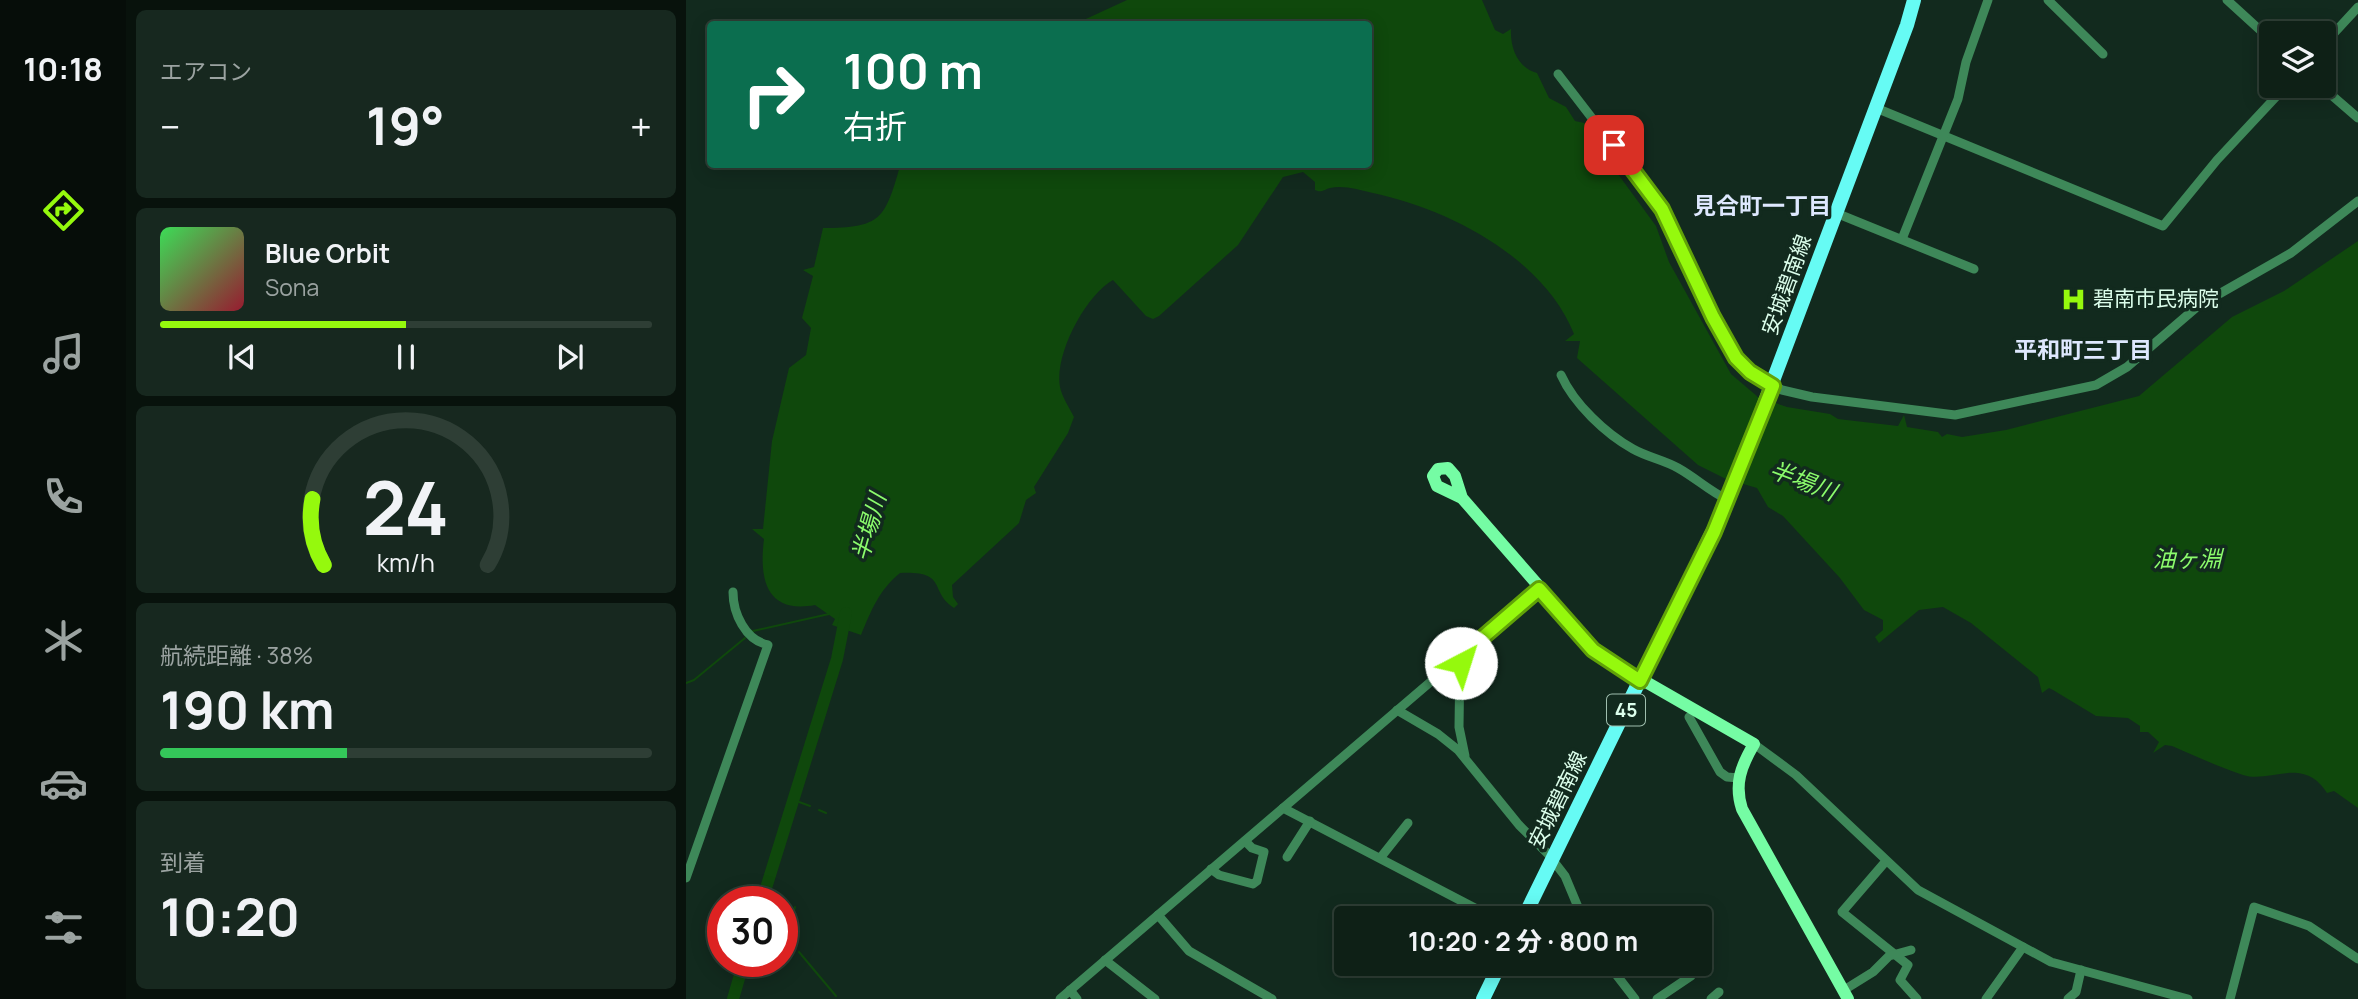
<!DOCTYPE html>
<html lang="ja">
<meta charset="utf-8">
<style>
body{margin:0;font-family:Manrope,"Noto Sans JP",sans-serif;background:#17281f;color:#f1f3f6;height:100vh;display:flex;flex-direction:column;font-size:26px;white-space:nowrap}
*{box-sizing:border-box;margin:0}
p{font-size:23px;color:#9ba3a1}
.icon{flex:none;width:38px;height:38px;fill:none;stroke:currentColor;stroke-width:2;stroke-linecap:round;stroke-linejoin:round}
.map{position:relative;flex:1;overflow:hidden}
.side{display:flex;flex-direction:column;gap:10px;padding:10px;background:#08120c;width:560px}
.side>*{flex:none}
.guide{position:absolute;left:21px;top:21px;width:665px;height:147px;border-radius:7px;box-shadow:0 4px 18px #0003,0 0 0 2px #2e3e35;background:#0b6e4f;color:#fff;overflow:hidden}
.fabs{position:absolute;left:1573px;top:21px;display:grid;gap:14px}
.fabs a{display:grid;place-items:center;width:77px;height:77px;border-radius:7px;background:#0e2016;box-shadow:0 4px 18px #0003,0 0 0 2px #2e3e35;font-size:35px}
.speed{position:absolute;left:21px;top:886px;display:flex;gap:14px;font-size:35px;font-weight:700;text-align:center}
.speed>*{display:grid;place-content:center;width:91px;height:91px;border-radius:50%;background:#0e2016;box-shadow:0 4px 18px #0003,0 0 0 2px #2e3e35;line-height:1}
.speed .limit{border:10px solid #d22;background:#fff;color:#111}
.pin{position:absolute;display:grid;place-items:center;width:60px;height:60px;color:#fff;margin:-30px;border-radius:14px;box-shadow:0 4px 10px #0006}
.me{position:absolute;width:77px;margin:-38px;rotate:40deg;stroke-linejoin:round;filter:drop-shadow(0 0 5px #0008)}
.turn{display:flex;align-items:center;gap:24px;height:147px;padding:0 21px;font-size:32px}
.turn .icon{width:91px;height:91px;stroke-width:2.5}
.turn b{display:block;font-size:49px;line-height:60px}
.big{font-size:52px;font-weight:700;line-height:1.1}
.side .card{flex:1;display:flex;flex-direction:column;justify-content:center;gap:10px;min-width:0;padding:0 24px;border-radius:10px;background:#17281f}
.side .dial{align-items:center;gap:0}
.dial svg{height:182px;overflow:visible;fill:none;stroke:#2e3e35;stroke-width:7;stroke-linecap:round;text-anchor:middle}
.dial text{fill:#f1f3f6;stroke:none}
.song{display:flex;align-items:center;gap:21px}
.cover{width:84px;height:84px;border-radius:10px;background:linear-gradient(135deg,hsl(130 70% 55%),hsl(350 70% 35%))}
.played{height:7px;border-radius:4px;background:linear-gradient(90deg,#95f90d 50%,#2e3e35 50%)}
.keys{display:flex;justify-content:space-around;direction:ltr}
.heat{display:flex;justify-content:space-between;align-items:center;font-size:38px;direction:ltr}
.charge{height:10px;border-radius:5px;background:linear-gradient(90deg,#34c759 38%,#2e3e35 0)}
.trip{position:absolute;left:648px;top:906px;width:378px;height:70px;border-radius:7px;background:#0e2016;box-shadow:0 4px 18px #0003,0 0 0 2px #2e3e35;font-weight:700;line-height:70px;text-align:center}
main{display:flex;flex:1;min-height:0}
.tab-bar{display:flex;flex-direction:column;width:126px;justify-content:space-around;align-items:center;background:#060d09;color:#9ba3a1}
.tab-bar .icon{width:49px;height:49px}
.tab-bar .active{color:#95f90d}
.tab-bar b{font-size:32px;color:#f1f3f6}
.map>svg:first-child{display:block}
</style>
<main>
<nav class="tab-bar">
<b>10:18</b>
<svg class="icon active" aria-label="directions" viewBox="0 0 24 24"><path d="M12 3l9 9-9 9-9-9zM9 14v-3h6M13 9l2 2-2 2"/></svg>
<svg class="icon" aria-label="music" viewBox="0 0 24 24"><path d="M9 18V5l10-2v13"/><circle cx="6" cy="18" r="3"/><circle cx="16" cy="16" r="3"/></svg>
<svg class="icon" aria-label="phone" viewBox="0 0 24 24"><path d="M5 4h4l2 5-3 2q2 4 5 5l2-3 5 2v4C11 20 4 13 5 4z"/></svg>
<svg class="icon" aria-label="climate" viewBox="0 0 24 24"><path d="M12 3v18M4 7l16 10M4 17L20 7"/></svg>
<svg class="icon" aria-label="car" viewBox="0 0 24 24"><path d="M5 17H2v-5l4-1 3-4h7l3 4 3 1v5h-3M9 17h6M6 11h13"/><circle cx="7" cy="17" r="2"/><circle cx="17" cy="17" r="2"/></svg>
<svg class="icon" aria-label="filters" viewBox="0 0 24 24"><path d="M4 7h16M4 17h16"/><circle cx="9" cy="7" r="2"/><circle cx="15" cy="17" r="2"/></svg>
</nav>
<section class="side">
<div class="card"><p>エアコン</p>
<div class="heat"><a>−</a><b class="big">19°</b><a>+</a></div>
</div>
<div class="card">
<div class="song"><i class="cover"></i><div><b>Blue Orbit</b><p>Sona</p></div></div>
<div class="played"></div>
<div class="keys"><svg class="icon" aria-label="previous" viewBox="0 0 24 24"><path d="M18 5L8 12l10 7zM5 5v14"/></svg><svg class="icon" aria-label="pause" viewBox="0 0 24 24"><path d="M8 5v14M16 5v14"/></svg><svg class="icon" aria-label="next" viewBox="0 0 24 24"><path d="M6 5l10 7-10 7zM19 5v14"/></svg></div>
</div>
<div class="card dial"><svg viewBox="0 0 100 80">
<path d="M14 69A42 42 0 1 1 86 69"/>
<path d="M14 69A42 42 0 0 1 9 40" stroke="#95f90d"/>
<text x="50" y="56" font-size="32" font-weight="700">24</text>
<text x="50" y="72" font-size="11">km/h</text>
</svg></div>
<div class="card"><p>航続距離 · 38%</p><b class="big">190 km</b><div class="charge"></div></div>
<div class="card"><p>到着</p><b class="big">10:20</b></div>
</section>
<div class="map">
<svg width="1672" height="999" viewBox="0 0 1672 999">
<rect width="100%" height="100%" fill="#122a1e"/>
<!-- water -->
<path fill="#0f480c" d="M441,0H796L809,30L817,34L825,29C824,48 832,68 851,73L863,98L880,107L889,121L903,124L902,133L970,226L983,262L1045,374L1072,397L1101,407L1144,414L1152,419L1212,426L1218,415L1221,427L1252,432L1256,437L1261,434L1276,437L1320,430L1453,396L1546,317L1598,291L1672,241V808L1648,791L1641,793C1617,755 1584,784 1557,775C1533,767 1509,756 1486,746L1479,745L1467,753L1473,742L1462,732H1454V726L1442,718L1410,716L1367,690L1363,688L1356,693L1352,677L1285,623L1257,607L1233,610L1193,643L1189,637L1197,630V620L1178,610L1154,578L1097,516L1082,507L1071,488L1040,479L1012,465L891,358L894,341H879L888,334C858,258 763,209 687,193C673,190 658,185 644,188C637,190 636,193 629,190V182L617,172L597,177L552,245L473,316L467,319L460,316L427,280C400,295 368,354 374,387C376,397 383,407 388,417L382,433L348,487L350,493L340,500L333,523L266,585L267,597L272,604L268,608C242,591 263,571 214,573C193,590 185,611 175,635L146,625L149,619L129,605C80,614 73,579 78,539L66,529H77L86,441L103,368L120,355L125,328L116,318L127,276L117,270L128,267L137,228C195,228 199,219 214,166L682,164V24H389Z"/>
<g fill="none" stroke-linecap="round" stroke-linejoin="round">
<!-- stream -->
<g stroke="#0f480c" stroke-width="2">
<polyline points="67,631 143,614"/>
<polyline points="0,683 8,680 59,638"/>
<polyline points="105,799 124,806"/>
<polyline points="133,810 140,813"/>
<polyline points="108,945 101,938 109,907"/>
<polyline points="113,952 150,996"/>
</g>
<!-- river -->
<g stroke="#0f480c" stroke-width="12">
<polyline points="76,901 151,659 160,613"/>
<polyline points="47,999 58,961"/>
</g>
<!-- street -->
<g stroke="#3e8859" stroke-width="9">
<polyline points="1362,0 1417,54"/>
<polyline points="1541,0 1586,41"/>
<polyline points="1638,44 1672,7"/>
<polyline points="872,74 976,209 1027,317 1050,358 1064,372 1096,390 1126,397 1269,415 1410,385 1441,367 1512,306 1605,253 1672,201"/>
<polyline points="1635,86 1672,118"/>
<polyline points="1190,108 1477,226 1531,160 1600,86"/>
<polyline points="1150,213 1288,269"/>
<polyline points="1216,239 1272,99 1280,62 1302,0"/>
<path d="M875,375C888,404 920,434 947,449C961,457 978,460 992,468C1010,478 1023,491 1042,500"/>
<polyline points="774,657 773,727 779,756"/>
<polyline points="711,710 752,734 772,750 833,825 862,854 879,876 897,919"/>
<polyline points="1003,717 1034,772 1041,777 1053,778"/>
<polyline points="1068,744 1110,775 1232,890 1365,962 1502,999"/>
<polyline points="597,808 810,919"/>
<polyline points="601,857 624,821"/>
<polyline points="695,857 722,823"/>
<polyline points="1200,861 1156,912 1222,965 1214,980 1231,999"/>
<polyline points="525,869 533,875 567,884 571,881 578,852 566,848 559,841"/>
<path d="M0,878L82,645C59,640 47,613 47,592"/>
<polyline points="472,915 503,951 586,999"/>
<polyline points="419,960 469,999"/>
<polyline points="859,964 860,964"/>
<polyline points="922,964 949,999"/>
<polyline points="1013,964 1019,955"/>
<polyline points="384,990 391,999"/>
<polyline points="1158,990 1187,972 1203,956 1225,950"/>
<polyline points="374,999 853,589"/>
<polyline points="971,999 1005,976 1013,964"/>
<polyline points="1025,999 1033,992"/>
<polyline points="1300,999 1337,947"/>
<polyline points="1382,999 1390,992 1395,970"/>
<polyline points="1544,999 1568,907 1623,926 1672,959"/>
</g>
<!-- secondary -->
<path stroke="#75fca4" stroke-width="12" d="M776,498L769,476L762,468L752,469L747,476L751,486L776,498L913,655L1068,744C1055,766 1048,784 1056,809L1162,999"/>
<!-- primary -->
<g stroke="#66fbf4" stroke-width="14">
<polyline points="837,919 1042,500 1221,25 1228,0"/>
<polyline points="797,999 814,964"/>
</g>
</g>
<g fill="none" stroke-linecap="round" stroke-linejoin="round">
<defs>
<polyline id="route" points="775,663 774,657 853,589 907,650 954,681 1028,532 1087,386 1064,372 1050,358 1027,317 976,209 928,145"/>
</defs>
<!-- route casing -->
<use href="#route" stroke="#61a208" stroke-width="18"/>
<!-- route -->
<use href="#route" stroke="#95f90d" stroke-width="12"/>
</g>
<!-- icons -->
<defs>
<symbol id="hospital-bare" viewBox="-9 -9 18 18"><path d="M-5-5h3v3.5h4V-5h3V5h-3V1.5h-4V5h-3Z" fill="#95f90d" stroke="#122a1e" stroke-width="2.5" paint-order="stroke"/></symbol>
</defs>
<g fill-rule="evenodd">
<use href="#hospital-bare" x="1370" y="282" width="35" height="35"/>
</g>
<g text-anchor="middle" stroke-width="7" stroke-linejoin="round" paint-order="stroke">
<!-- shield labels -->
<rect fill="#122a1e" stroke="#9fbeae" stroke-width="2" x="921" y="694.5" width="38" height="31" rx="5"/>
<g font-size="19" font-weight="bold" fill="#dcfeeb">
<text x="940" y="717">45</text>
</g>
<!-- street labels -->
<g font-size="21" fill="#dcfeeb" stroke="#122a1e">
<text transform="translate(1101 285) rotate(-70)" y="7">安城碧南線</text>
<text transform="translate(872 800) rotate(-64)" y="7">安城碧南線</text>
</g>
<!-- poi labels -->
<g font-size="21" fill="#dcfeeb" stroke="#122a1e" text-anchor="start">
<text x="1407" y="306">碧南市民病院</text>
</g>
<!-- neighbourhood labels -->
<g font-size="23" font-weight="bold" fill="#dee8fe" stroke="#122a1e">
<text x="1076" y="214">見合町一丁目</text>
<text x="1397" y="358">平和町三丁目</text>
</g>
<!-- water labels -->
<g font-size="23" font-style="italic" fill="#8bfb6c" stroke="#122a1e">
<text transform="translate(1117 481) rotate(21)" y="8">半場川</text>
<text transform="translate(183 527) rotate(-74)" y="8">半場川</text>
<text x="1501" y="567">油ヶ淵</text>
</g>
</g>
</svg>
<div class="fabs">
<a><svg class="icon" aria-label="layers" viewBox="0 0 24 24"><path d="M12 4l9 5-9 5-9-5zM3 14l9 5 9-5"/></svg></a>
</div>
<div class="speed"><div class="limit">30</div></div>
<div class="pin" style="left:928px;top:145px;background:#d93025"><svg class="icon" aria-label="arrive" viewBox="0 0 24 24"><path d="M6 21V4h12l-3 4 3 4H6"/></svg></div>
<svg class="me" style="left:775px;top:663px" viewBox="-20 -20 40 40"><circle r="19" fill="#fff"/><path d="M0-13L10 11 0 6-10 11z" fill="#95f90d"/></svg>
<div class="trip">10:20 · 2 分 · 800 m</div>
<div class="guide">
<div class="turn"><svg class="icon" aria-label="right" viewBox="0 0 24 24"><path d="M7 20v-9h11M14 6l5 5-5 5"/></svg><div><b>100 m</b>右折</div></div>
</div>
</div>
</main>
